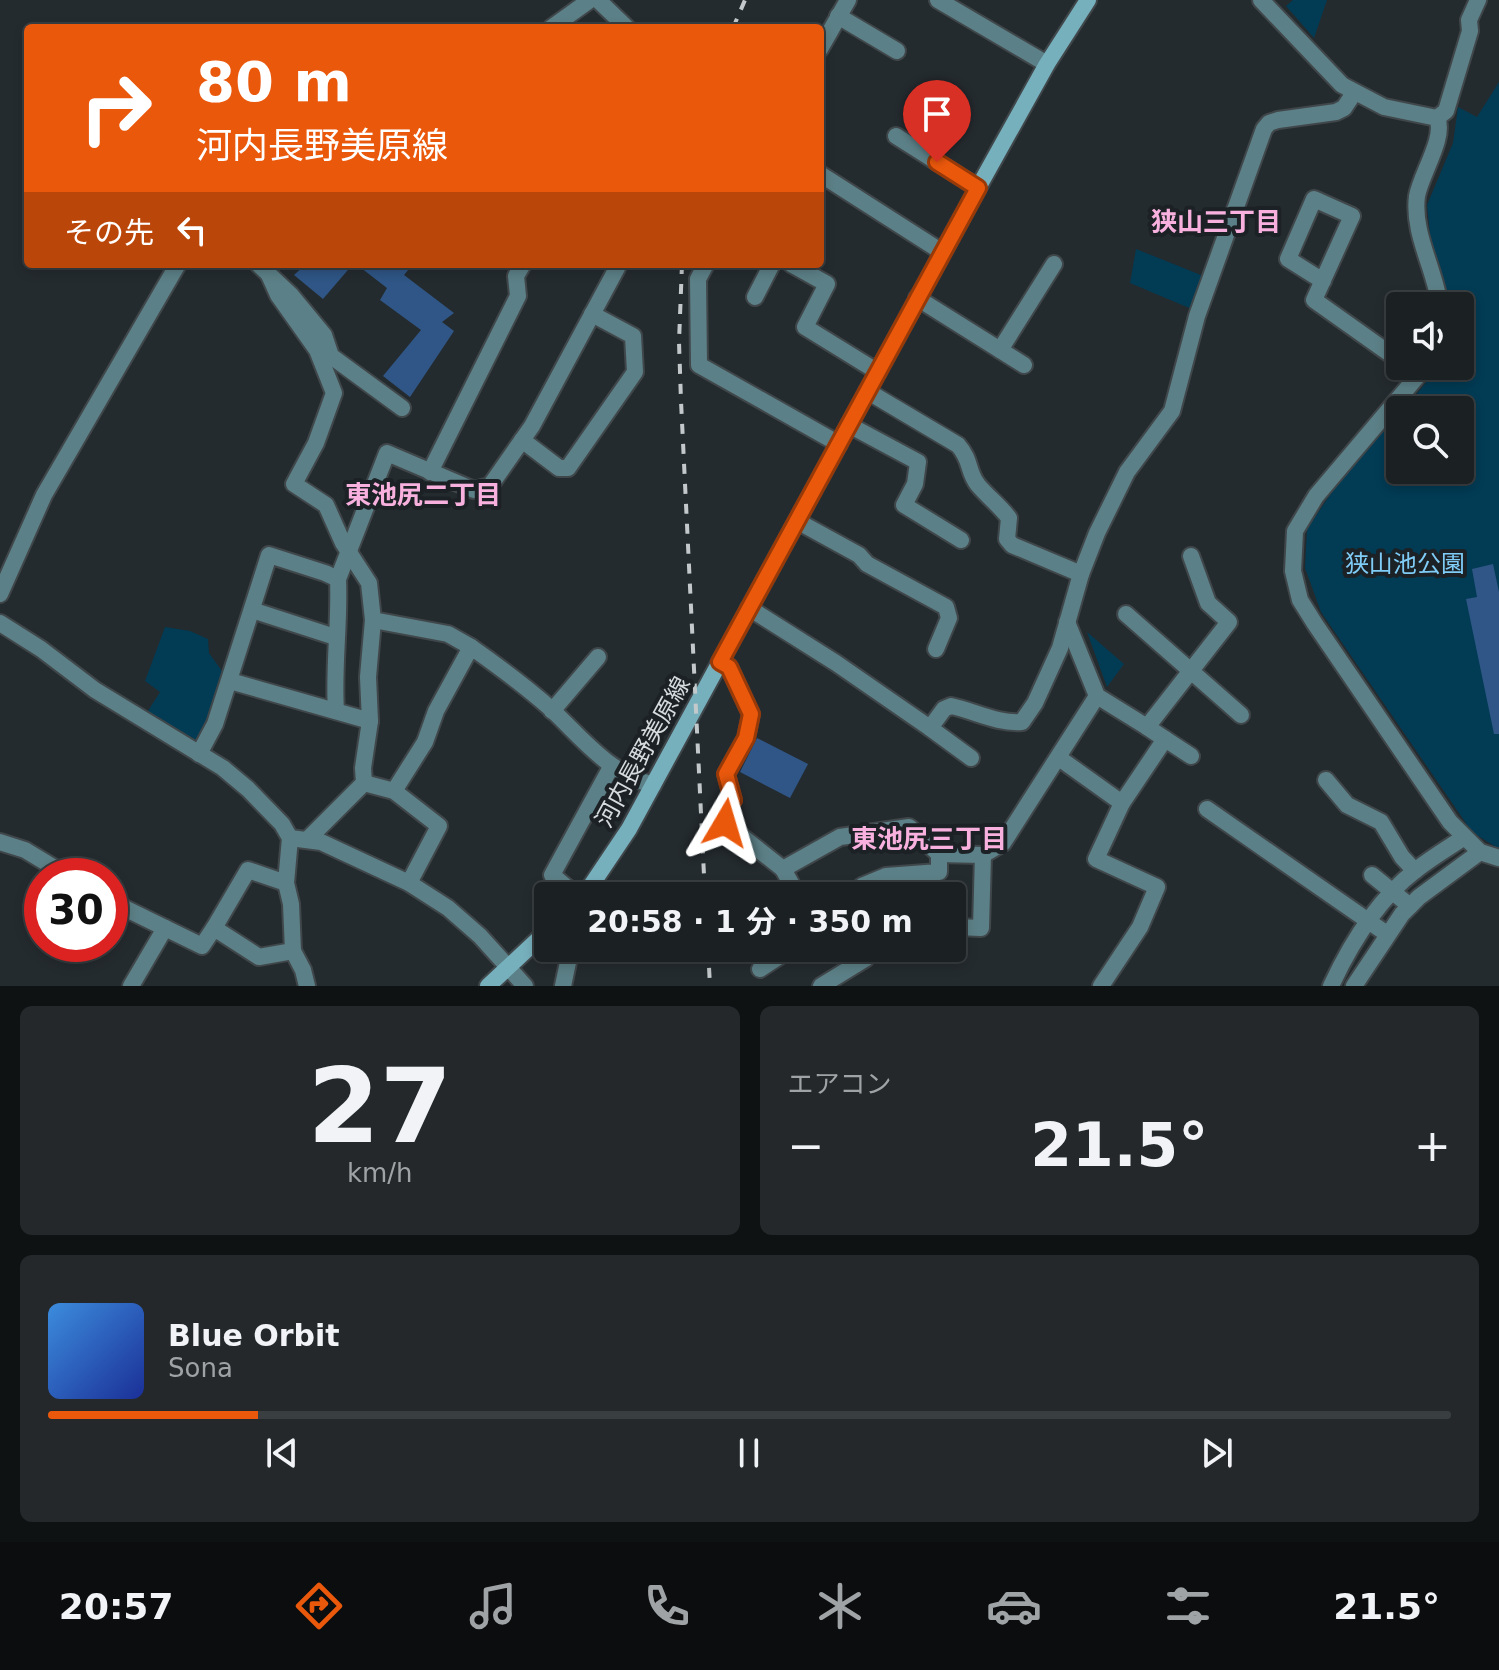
<!DOCTYPE html>
<html lang="ja">
<meta charset="utf-8">
<style>
body{margin:0;font-family:"DejaVu Sans","Noto Sans JP",sans-serif;background:#24282b;color:#f1f3f6;height:100vh;display:flex;flex-direction:column;font-size:30px;white-space:nowrap}
*{box-sizing:border-box;margin:0}
p{font-size:26px;color:#a0a3a6}
.icon{flex:none;width:44px;height:44px;fill:none;stroke:currentColor;stroke-width:2;stroke-linecap:round;stroke-linejoin:round}
.map{position:relative;height:986px;overflow:hidden}
.details{display:flex;flex-direction:column;gap:20px;padding:20px;background:#0f1213;flex:1}
.details>*{flex:none}
.hud{position:absolute;left:24px;top:24px;width:800px;height:244px;border-radius:8px;box-shadow:0 4px 12px #0003,0 0 0 2px #393e41;background:#ea580c;color:#fff;overflow:hidden}
.buttons{position:absolute;left:1386px;top:292px;display:grid;gap:16px}
.buttons a{display:grid;place-items:center;width:88px;height:88px;border-radius:8px;background:#1b2023;box-shadow:0 4px 12px #0003,0 0 0 2px #393e41;font-size:40px}
.speed{position:absolute;left:24px;top:858px;display:flex;gap:16px;font-size:40px;font-weight:700;text-align:center}
.speed>*{display:grid;place-content:center;width:104px;height:104px;border-radius:50%;background:#1b2023;box-shadow:0 4px 12px #0003,0 0 0 2px #393e41;line-height:1}
.speed .limit{border:12px solid #d22;background:#fff;color:#111}
.pin{position:absolute;display:grid;place-items:center;width:68px;height:68px;color:#fff;margin:-82px -34px;border-radius:50% 50% 50% 0;rotate:-45deg;box-shadow:0 0 8px #0007}
.pin .icon{rotate:45deg}
.me{position:absolute;width:88px;margin:-44px;rotate:7deg;stroke-linejoin:round;filter:drop-shadow(0 0 6px #0008)}
.turn{display:flex;align-items:center;gap:28px;height:168px;padding:0 40px;font-size:36px}
.turn .icon{width:104px;height:104px;stroke-width:2.5}
.turn b{display:block;font-size:56px;line-height:68px}
.then{display:flex;align-items:center;height:76px;padding:0 40px;background:#0003;gap:16px;font-size:30px}
.big{font-size:60px;font-weight:700;line-height:1.1}
.details .widget{flex:1;display:flex;flex-direction:column;justify-content:center;gap:12px;min-width:0;padding:0 28px;border-radius:12px;background:#24282b}
.details .dial{align-items:center;gap:0}
.dial b{font-size:104px;line-height:1}
.song{display:flex;align-items:center;gap:24px}
.cover{width:96px;height:96px;border-radius:12px;background:linear-gradient(135deg,hsl(210 70% 55%),hsl(230 70% 35%))}
.played{height:8px;border-radius:4px;background:linear-gradient(90deg,#ea580c 15%,#393e41 15%)}
.keys{display:flex;justify-content:space-around;direction:ltr}
.heat{display:flex;justify-content:space-between;align-items:center;font-size:44px;direction:ltr}
.details .tiles{flex:1;display:grid;gap:20px;grid-template-columns:1fr 1fr}
.widget:last-child{grid-column:span 2}
.trip{position:absolute;left:534px;top:882px;width:432px;height:80px;border-radius:8px;background:#1b2023;box-shadow:0 4px 12px #0003,0 0 0 2px #393e41;font-weight:700;line-height:80px;text-align:center}
.dock{display:flex;height:128px;justify-content:space-around;align-items:center;background:#0b0d0e;color:#a0a3a6}
.dock .icon{width:56px;height:56px}
.dock .active{color:#ea580c}
.dock b{font-size:36px;color:#f1f3f6}
.map>svg:first-child{display:block}
</style>
<div class="map">
<svg width="1499" height="986" viewBox="0 0 1499 986">
<rect width="100%" height="100%" fill="#242b2f"/>
<!-- green -->
<g fill="#023b54">
<polygon points="1293,0 1327,0 1314,38 1286,6"/>
<polygon points="1499,82 1499,849 1472,832 1321,612 1305,568 1307,529 1338,483 1400,413 1400,470 1460,470 1460,410 1403,410 1440,366 1460,366 1460,306 1448,306 1448,293 1431,244 1427,205 1453,143 1458,107 1477,117"/>
<polygon points="1136,249 1206,277 1194,310 1130,283"/>
<polygon points="165,627 190,631 208,639 209,653 222,671 207,728 197,746 146,714 160,692 145,681"/>
<polygon points="1087,632 1124,664 1107,687"/>
</g>
<!-- building -->
<g fill="#2f5686">
<polygon points="306,264 353,264 323,299 294,275"/>
<polygon points="356,264 413,264 404,275 454,313 442,322 454,331 410,397 383,376 421,330 380,300 387,288"/>
<polygon points="1493,564 1499,592 1499,734 1494,734 1466,599 1477,597 1472,569"/>
<polygon points="757,738 808,764 790,798 740,772"/>
</g>
<g fill="none" stroke-linecap="round" stroke-linejoin="round">
<defs>
<g id="minor">
<polyline points="598,0 627,28"/>
<polyline points="938,0 1047,64"/>
<polyline points="838,16 897,51"/>
<polyline points="551,28 590,0"/>
<polyline points="820,49 848,0"/>
<polyline points="1437,118 1446,111 1470,31 1469,20 1478,0"/>
<polyline points="896,136 978,188"/>
<polyline points="820,174 942,252"/>
<polyline points="258,264 291,295 324,335 331,356 402,408"/>
<polyline points="706,264 698,279 699,365 839,444"/>
<polyline points="791,264 827,284 805,327 878,372"/>
<polyline points="269,275 278,295 317,350 334,393 316,443 294,484 326,505 343,543 369,583 373,620 448,634 471,647"/>
<polyline points="1323,281 1288,259 1314,199 1352,216 1314,300 1400,361"/>
<polyline points="755,297 772,264"/>
<polyline points="917,298 1024,365"/>
<polyline points="1000,350 1054,264"/>
<path d="M867,391L958,445C972,461 967,471 978,485C988,497 1000,506 1009,518L1007,539L1012,545L1081,574"/>
<polyline points="849,425 918,462 915,484 904,505 961,540"/>
<polyline points="522,440 559,468 568,468 635,372 633,336 592,314"/>
<polyline points="430,472 518,296 516,276 523,264"/>
<polyline points="797,521 859,555 867,564 946,607 949,618 936,649"/>
<polyline points="338,579 387,453 474,490 490,486 532,426 617,268 612,264"/>
<polyline points="0,594 44,495 178,264"/>
<path d="M749,608L836,663L930,728L944,709L951,706C975,711 997,724 1022,722L1035,703L1060,648L1081,574L1097,533L1127,472L1172,411L1197,316L1264,129L1269,123L1278,120L1336,112L1344,108L1354,93"/>
<polyline points="252,610 335,637"/>
<polyline points="1126,614 1241,715"/>
<polyline points="1067,622 1097,696 1147,727"/>
<polyline points="0,623 41,649 95,690 223,768 248,789 282,824 290,838 286,883 291,904 293,951 303,970 307,986"/>
<polyline points="720,662 729,667 751,714 746,738 726,774 733,800 725,807 725,823 783,869"/>
<polyline points="230,681 370,721"/>
<polyline points="552,711 598,657"/>
<polyline points="930,728 971,758"/>
<polyline points="1165,739 1147,727 1229,622 1208,603 1191,556"/>
<path d="M199,754L215,724L269,555L325,573L338,579C340,624 333,667 336,711"/>
<polyline points="1059,758 1122,803"/>
<polyline points="1326,780 1347,805 1381,822 1402,857 1415,871"/>
<polyline points="364,783 394,791 439,826 409,883"/>
<path d="M394,791L425,742L436,711L471,647C498,666 525,686 550,708C583,739 607,772 653,785"/>
<polyline points="1207,809 1387,934"/>
<polyline points="290,838 321,842 409,883 448,908 480,936 525,986"/>
<polyline points="308,839 364,783 363,768 370,721 368,677 373,620"/>
<polyline points="0,842 25,850 68,876"/>
<polyline points="1372,875 1410,906"/>
<polyline points="577,896 552,875 611,767"/>
<polyline points="798,896 783,869 840,837 909,827 939,854 983,855 1003,843 1097,696"/>
<polyline points="866,896 862,886 886,876 939,872 939,854"/>
<polyline points="110,901 202,946 214,928 259,957 293,951"/>
<polyline points="957,927 981,928 983,855"/>
<polyline points="214,928 248,870 286,883"/>
<polyline points="760,969 792,948"/>
<polyline points="131,986 165,928"/>
<polyline points="563,986 571,948"/>
<polyline points="821,986 865,959 873,948"/>
<polyline points="1101,986 1140,927 1157,887 1096,859 1122,803 1165,739 1191,756"/>
<path d="M1331,986C1351,943 1378,899 1416,870C1431,858 1448,848 1463,838"/>
</g>
<g id="tertiary">
<path d="M1261,0L1342,85L1384,107L1437,118C1446,137 1421,174 1417,196C1412,233 1435,269 1440,306"/>
<polyline points="1426,366 1316,496 1295,531 1293,571 1300,600 1315,624 1450,822 1480,852 1499,858"/>
<polyline points="1354,986 1402,914 1419,897 1480,852"/>
</g>
<g id="secondary">
<polyline points="584,896 629,829 978,188 1047,64 1088,0"/>
<polyline points="488,986 548,930"/>
</g>
</defs>
<!-- minor casing -->
<use href="#minor" stroke="#40474b" stroke-width="20"/>
<!-- tertiary casing -->
<use href="#tertiary" stroke="#40474b" stroke-width="20"/>
<!-- secondary casing -->
<use href="#secondary" stroke="#40474b" stroke-width="20"/>
<!-- minor -->
<use href="#minor" stroke="#5c8087" stroke-width="16"/>
<!-- tertiary -->
<use href="#tertiary" stroke="#5c8087" stroke-width="16"/>
<!-- secondary -->
<use href="#secondary" stroke="#77b0bd" stroke-width="16"/>
<!-- rail -->
<g stroke="#c3c9cb" stroke-width="4" stroke-dasharray="10 10" stroke-linecap="butt">
<polyline points="733,28 745,0"/>
<polyline points="682,264 679,342 681,401 705,896"/>
<polyline points="708,948 710,986"/>
</g>
</g>
<g fill="none" stroke-linecap="round" stroke-linejoin="round">
<defs>
<polyline id="route" points="725,823 725,807 733,800 726,774 746,738 751,714 729,667 720,662 978,188 937,162"/>
</defs>
<!-- route casing -->
<use href="#route" stroke="#983908" stroke-width="20"/>
<!-- route -->
<use href="#route" stroke="#ea580c" stroke-width="14"/>
</g>
<g text-anchor="middle" stroke-width="8" stroke-linejoin="round" paint-order="stroke">
<!-- park labels -->
<g font-size="24" fill="#7fccf7" stroke="#1b2125">
<text x="1405" y="572">狭山池公園</text>
</g>
<!-- street labels -->
<g font-size="24" fill="#d6dbdd" stroke="#1b2125">
<text transform="translate(643 752) rotate(-61)" y="8">河内長野美原線</text>
</g>
<!-- neighbourhood labels -->
<g font-size="26" font-weight="bold" fill="#f8b1de" stroke="#1b2125">
<text x="1216" y="231">狭山三丁目</text>
<text x="423" y="504">東池尻二丁目</text>
<text x="929" y="848">東池尻三丁目</text>
</g>
</g>
</svg>
<div class="buttons">
<a><svg class="icon" aria-label="sound" viewBox="0 0 24 24"><path d="M4 9h4l5-4v14l-5-4H4zM17 9q2 3 0 6"/></svg></a>
<a><svg class="icon" aria-label="search" viewBox="0 0 24 24"><circle cx="10" cy="10" r="6"/><path d="M15 15l6 6"/></svg></a>
</div>
<div class="speed"><div class="limit">30</div></div>
<div class="pin" style="left:937px;top:162px;background:#d93025"><svg class="icon" aria-label="arrive" viewBox="0 0 24 24"><path d="M6 21V4h12l-3 4 3 4H6"/></svg></div>
<svg class="me" style="left:725px;top:823px" viewBox="-20 -20 40 40"><path d="M0-17L14 15 0 8-14 15z" fill="#ea580c" stroke="#fff" stroke-width="4"/></svg>
<div class="trip">20:58 · 1 分 · 350 m</div>
<div class="hud">
<div class="turn"><svg class="icon" aria-label="right" viewBox="0 0 24 24"><path d="M7 20v-9h11M14 6l5 5-5 5"/></svg><div><b>80 m</b>河内長野美原線</div></div>
<div class="then">その先<svg class="icon" aria-label="left" viewBox="0 0 24 24"><path d="M17 20v-9H6M10 6l-5 5 5 5"/></svg></div>
</div>
</div>
<section class="details">
<div class="tiles">
<div class="widget dial"><b>27</b><p>km/h</p></div>
<div class="widget"><p>エアコン</p>
<div class="heat"><a>−</a><b class="big">21.5°</b><a>+</a></div>
</div>
<div class="widget">
<div class="song"><i class="cover"></i><div><b>Blue Orbit</b><p>Sona</p></div></div>
<div class="played"></div>
<div class="keys"><svg class="icon" aria-label="previous" viewBox="0 0 24 24"><path d="M18 5L8 12l10 7zM5 5v14"/></svg><svg class="icon" aria-label="pause" viewBox="0 0 24 24"><path d="M8 5v14M16 5v14"/></svg><svg class="icon" aria-label="next" viewBox="0 0 24 24"><path d="M6 5l10 7-10 7zM19 5v14"/></svg></div>
</div>
</div>
</section>
<nav class="dock">
<b>20:57</b>
<svg class="icon active" aria-label="directions" viewBox="0 0 24 24"><path d="M12 3l9 9-9 9-9-9zM9 14v-3h6M13 9l2 2-2 2"/></svg>
<svg class="icon" aria-label="music" viewBox="0 0 24 24"><path d="M9 18V5l10-2v13"/><circle cx="6" cy="18" r="3"/><circle cx="16" cy="16" r="3"/></svg>
<svg class="icon" aria-label="phone" viewBox="0 0 24 24"><path d="M5 4h4l2 5-3 2q2 4 5 5l2-3 5 2v4C11 20 4 13 5 4z"/></svg>
<svg class="icon" aria-label="climate" viewBox="0 0 24 24"><path d="M12 3v18M4 7l16 10M4 17L20 7"/></svg>
<svg class="icon" aria-label="car" viewBox="0 0 24 24"><path d="M5 17H2v-5l4-1 3-4h7l3 4 3 1v5h-3M9 17h6M6 11h13"/><circle cx="7" cy="17" r="2"/><circle cx="17" cy="17" r="2"/></svg>
<svg class="icon" aria-label="filters" viewBox="0 0 24 24"><path d="M4 7h16M4 17h16"/><circle cx="9" cy="7" r="2"/><circle cx="15" cy="17" r="2"/></svg>
<b>21.5°</b>
</nav>
